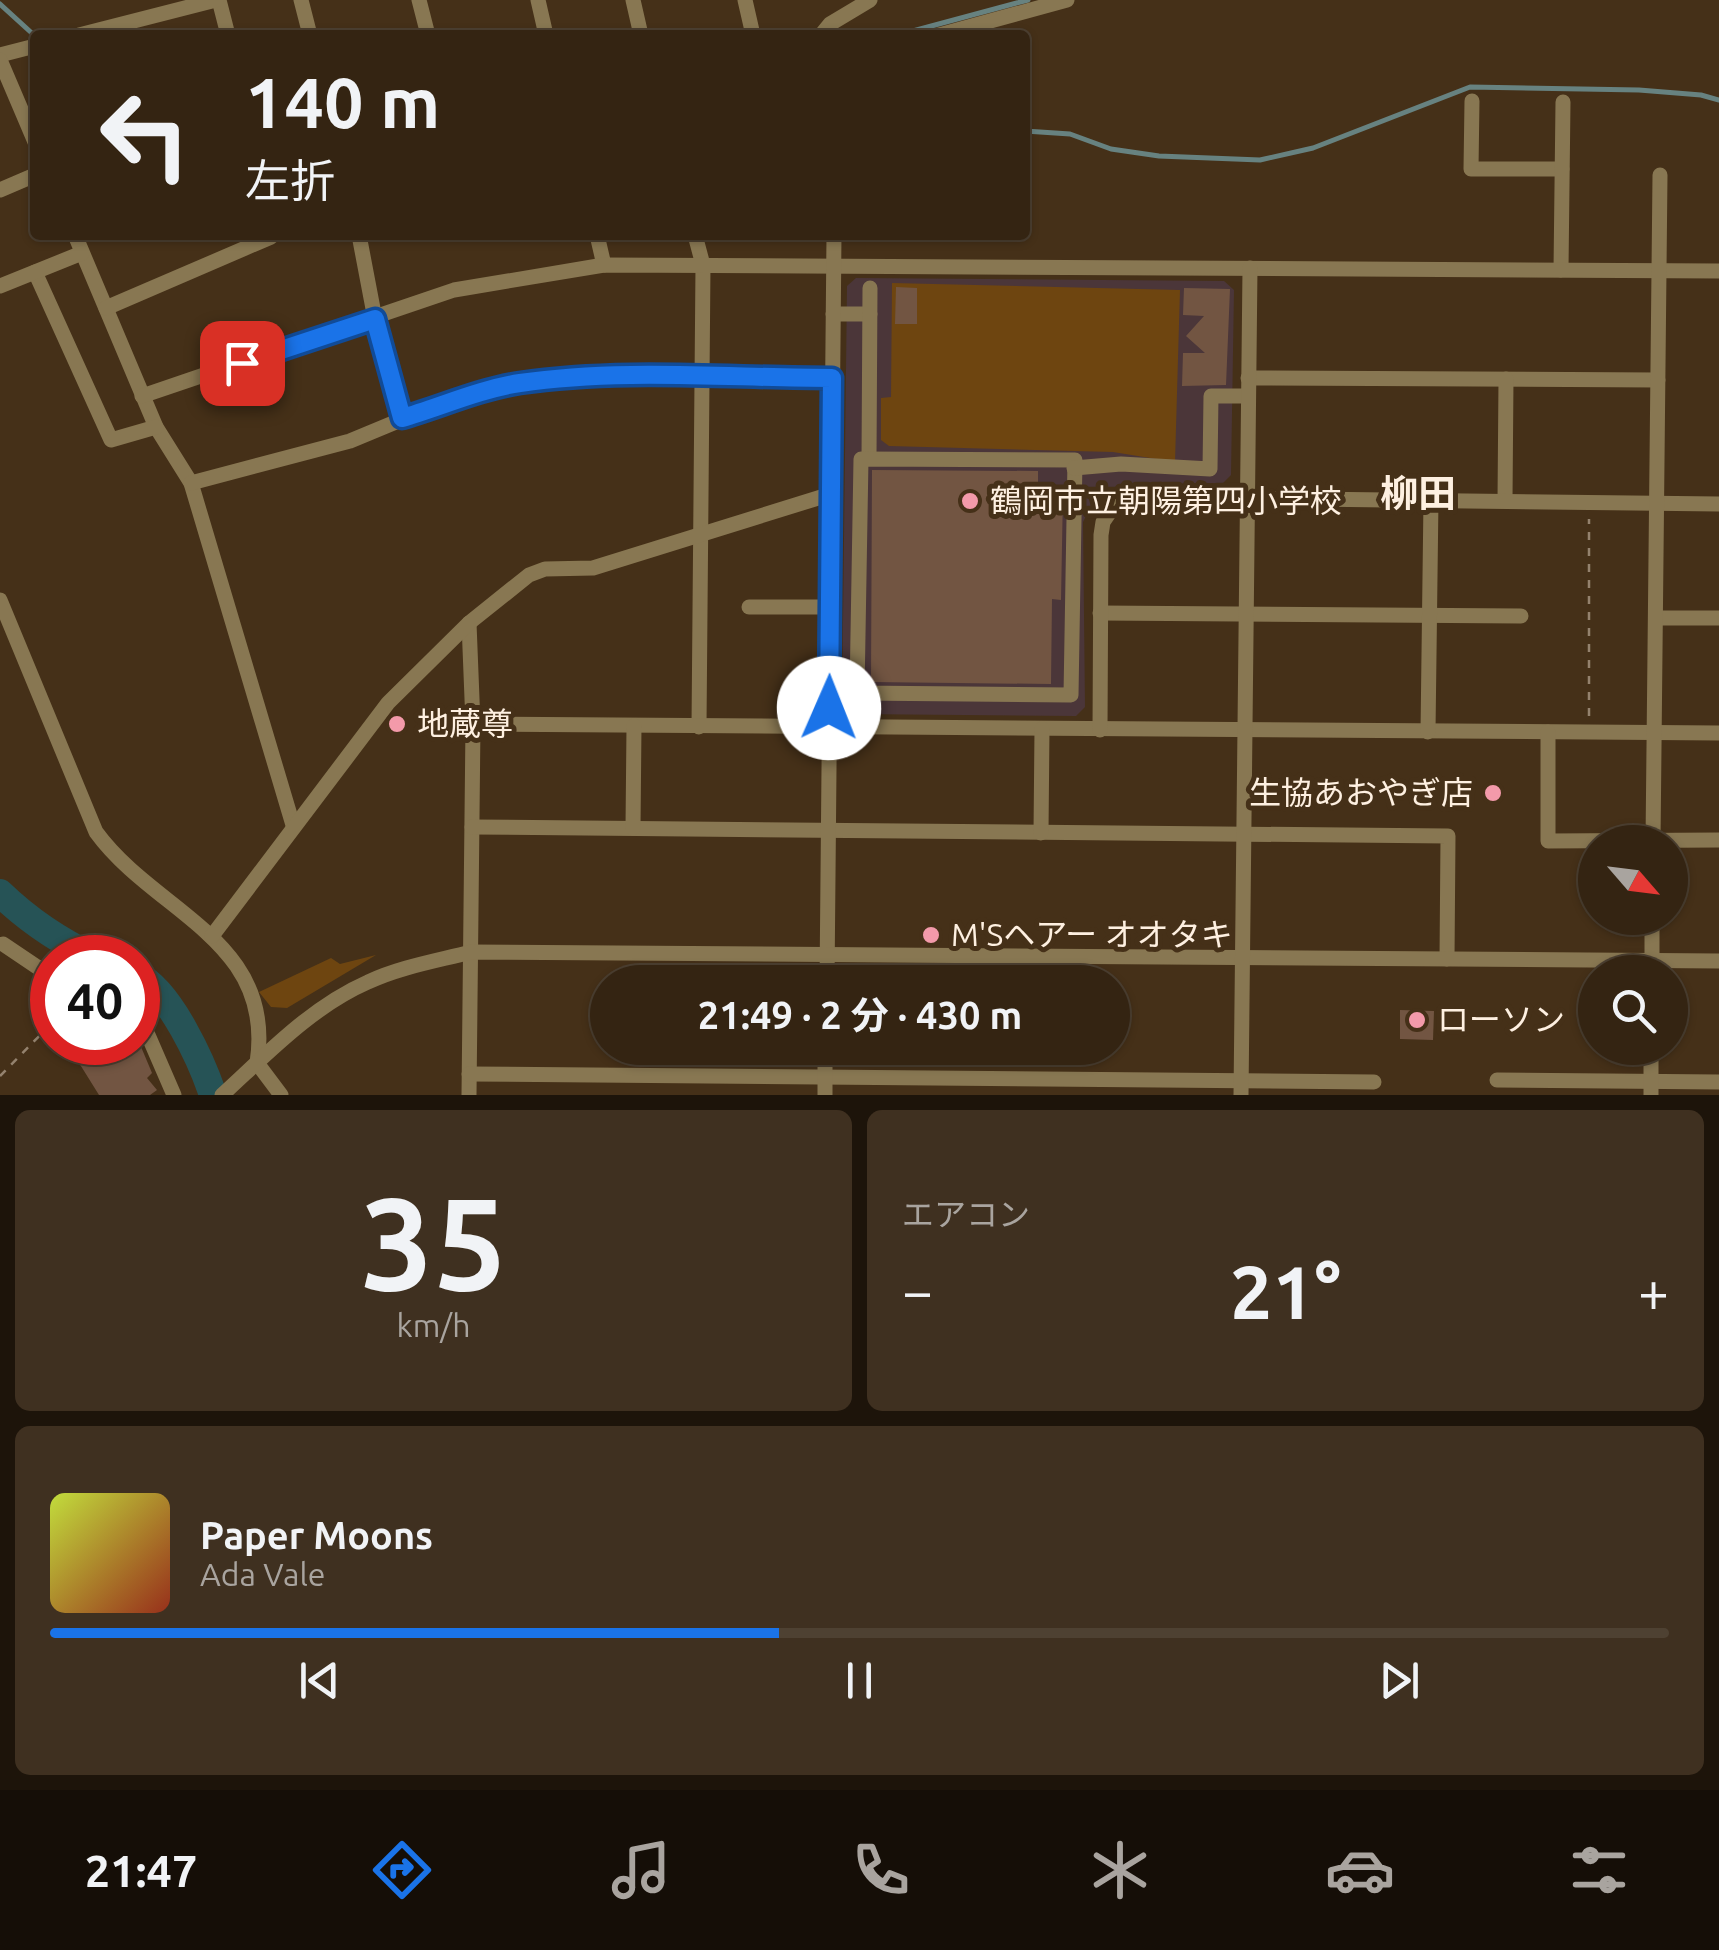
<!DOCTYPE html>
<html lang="ja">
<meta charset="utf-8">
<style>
body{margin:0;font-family:Ubuntu,"Noto Sans JP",sans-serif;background:#3f3020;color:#f1f3f6;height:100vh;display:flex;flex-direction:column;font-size:38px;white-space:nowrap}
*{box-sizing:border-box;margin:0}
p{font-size:32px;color:#a9a49f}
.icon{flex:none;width:55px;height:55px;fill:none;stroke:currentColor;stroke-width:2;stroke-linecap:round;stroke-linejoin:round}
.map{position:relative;height:1095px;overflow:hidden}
.panel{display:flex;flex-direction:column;gap:15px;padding:15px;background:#1d140a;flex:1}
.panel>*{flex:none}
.banner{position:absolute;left:30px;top:30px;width:1000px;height:210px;border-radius:10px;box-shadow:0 2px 8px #0004,0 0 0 2px #4e4132;background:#342412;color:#f1f3f6;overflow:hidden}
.needle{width:65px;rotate:118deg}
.fabs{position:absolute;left:1578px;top:825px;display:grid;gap:20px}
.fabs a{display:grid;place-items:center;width:110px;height:110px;border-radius:50%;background:#342412;box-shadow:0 2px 8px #0004,0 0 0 2px #4e4132;font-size:50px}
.speed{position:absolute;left:30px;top:935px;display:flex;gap:20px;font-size:50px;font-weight:700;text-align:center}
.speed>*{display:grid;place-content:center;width:130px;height:130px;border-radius:50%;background:#342412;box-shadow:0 2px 8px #0004,0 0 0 2px #4e4132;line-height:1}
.speed .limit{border:15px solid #d22;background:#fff;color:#111}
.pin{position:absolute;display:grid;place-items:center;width:85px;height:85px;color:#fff;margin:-42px;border-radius:20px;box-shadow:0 5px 15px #0006}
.me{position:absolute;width:110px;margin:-55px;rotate:1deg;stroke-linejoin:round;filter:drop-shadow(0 0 8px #0008)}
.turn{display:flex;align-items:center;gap:35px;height:210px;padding:0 50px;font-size:45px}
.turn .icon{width:130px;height:130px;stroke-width:2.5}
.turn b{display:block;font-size:70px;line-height:85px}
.big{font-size:75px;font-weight:700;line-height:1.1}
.panel .tile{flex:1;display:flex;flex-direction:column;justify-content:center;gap:15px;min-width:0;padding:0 35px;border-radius:15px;background:#3f3020}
.panel .dial{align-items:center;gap:0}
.dial b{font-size:130px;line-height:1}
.song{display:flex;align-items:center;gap:30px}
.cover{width:120px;height:120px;border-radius:15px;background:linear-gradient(135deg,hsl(70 70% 55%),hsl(10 70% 35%))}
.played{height:10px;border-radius:5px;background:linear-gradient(90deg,#1a73e8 45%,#4e4132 45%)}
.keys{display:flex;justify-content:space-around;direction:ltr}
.heat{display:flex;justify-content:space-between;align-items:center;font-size:55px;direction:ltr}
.panel .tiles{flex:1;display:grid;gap:15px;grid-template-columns:1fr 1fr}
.tile:last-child{grid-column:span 2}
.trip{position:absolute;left:590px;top:965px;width:540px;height:100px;border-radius:50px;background:#342412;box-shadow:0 2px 8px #0004,0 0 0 2px #4e4132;font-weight:700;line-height:100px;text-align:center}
.menu{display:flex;height:160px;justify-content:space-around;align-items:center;background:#150e07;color:#a9a49f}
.menu .icon{width:70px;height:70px}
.menu .selected{color:#1a73e8}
.menu b{font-size:45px;color:#f1f3f6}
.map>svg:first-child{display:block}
</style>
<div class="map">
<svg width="1719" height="1095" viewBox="0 0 1719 1095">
<rect width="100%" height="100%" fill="#453018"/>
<!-- education -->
<polygon fill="#4b3639" points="856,278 1224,281 1234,290 1231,475 1222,484 1126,483 1099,494 1090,508 1083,522 1085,707 1076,716 851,714 842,706 847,286"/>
<!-- green -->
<g fill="#6e4510">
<polygon points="892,283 1180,290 1175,462 1113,452 889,446 881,440 881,398 891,397"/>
<polygon points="376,955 287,1008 271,1007 259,992 331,958 340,964"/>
</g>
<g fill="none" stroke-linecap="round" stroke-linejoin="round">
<!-- stream -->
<g stroke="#678280" stroke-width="5">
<polyline points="0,4 35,36"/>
<polyline points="898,35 1028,0"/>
<polyline points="1025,131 1070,134 1111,149 1159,156 1260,160 1313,148 1470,87 1639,90 1701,95 1719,100"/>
</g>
<!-- river -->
<g stroke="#265356" stroke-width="28">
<path d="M0,893C29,921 59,941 95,958"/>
<path d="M138,976C170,991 202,1062 213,1095"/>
</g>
</g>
<!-- building -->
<g fill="#725542">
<polygon points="896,287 917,288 917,324 895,324"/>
<polygon points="1184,288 1230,289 1226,385 1182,386 1183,353 1205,353 1186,336 1204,316 1183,315"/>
<polygon points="872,470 1038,471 1038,492 1063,492 1061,600 1052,599 1051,684 871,682"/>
<polygon points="1400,1010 1434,1011 1433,1040 1400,1039"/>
<polygon points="66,1042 139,1042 152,1073 147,1078 157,1090 150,1095 99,1095"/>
</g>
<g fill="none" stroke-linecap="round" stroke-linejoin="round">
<!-- path -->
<g stroke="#94826e" stroke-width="2.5" stroke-dasharray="8 8" stroke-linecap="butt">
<polyline points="1589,716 1589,519"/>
<polyline points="0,1076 52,1023"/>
</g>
<!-- minor -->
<g stroke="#887752" stroke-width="15">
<polyline points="219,0 228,35"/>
<polyline points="301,0 310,35"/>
<polyline points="419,0 428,35"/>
<polyline points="538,0 546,35"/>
<polyline points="633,0 641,35"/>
<polyline points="745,0 753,35"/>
<polyline points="79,35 216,0"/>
<polyline points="821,35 830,24 870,0"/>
<polyline points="939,35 1067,0"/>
<polyline points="0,55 35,46"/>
<polyline points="0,60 35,142"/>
<polyline points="1472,101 1471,169 1562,169"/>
<polyline points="0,190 35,175"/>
<polyline points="75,235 156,427 191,483 293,825"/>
<polyline points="359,235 375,319 403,419"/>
<polyline points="597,235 604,265"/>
<polyline points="695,235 703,265 699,727"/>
<polyline points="1561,270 1563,102"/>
<polyline points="35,272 111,440 156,427"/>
<polyline points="0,286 82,253"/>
<polyline points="106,308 271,237"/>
<polyline points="833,314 870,314"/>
<polyline points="1248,378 1658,380"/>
<polyline points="142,396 454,290 604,265 1719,271"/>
<polyline points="869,458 870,288"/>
<polygon points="861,459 1075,460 1071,695 857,693"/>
<polyline points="1074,468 1121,464 1210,469 1211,396 1248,396"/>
<polyline points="191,483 350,441 403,419 516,384 584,378 833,377"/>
<polyline points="1505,500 1506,379"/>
<path d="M0,600L96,832C155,913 276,940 257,1063L281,1095"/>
<polyline points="749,607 830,607"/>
<polyline points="1100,613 1521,616"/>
<polyline points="1656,618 1719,618"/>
<polyline points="469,623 473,724 469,1095"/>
<polyline points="473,724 1719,733"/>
<polyline points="1100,730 1101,535 1103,522 1116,503 1141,497 1719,504"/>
<polyline points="1428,732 1431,499"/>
<polyline points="1548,732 1548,841 1719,840"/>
<polyline points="472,827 1448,836 1447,959"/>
<polyline points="633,828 634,726"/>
<polyline points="1041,833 1042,729"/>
<polyline points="1653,842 1660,175"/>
<polyline points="212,936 388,703 469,623 529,575 545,569 593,568 831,494"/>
<polyline points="3,944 52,977"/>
<polyline points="1652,972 1652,918"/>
<polyline points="827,982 834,235"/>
<polyline points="138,1021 148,1035 174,1095"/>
<polyline points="469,1074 1374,1082"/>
<polyline points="1497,1080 1719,1082"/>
<path d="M222,1095C267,1054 311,1007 368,982C400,967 436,961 471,952L1719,961"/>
<polyline points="825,1095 825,1048"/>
<polyline points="1241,1095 1250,268"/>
<polyline points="1651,1095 1651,1048"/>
</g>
</g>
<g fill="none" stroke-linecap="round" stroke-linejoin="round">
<defs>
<path id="route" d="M242,363L375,319L402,418C440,407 480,389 520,383C622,368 729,378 832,378L829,708"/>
</defs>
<!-- route casing -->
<use href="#route" stroke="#114b97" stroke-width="25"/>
<!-- route -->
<use href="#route" stroke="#1a73e8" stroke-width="18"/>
</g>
<!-- markers -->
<g fill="#f39aaa" stroke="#453018" stroke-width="4">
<circle cx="970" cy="501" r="10"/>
<circle cx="397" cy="724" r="10"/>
<circle cx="1493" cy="793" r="10"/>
<circle cx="931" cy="935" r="10"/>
<circle cx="1417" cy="1020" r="10"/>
</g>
<g text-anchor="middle" stroke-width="10" stroke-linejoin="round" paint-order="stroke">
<!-- poi labels -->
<g font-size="32" fill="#fef0e1" stroke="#453018" text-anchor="start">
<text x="990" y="512">鶴岡市立朝陽第四小学校</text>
<text x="417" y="735">地蔵尊</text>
<text x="1473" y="804" text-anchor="end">生協あおやぎ店</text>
<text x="951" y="946">M'Sヘアー オオタキ</text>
<text x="1437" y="1031">ローソン</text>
</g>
<!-- quarter labels -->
<g font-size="38" font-weight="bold" fill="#fef0e1" stroke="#453018">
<text x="1418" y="507">柳田</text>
</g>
</g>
</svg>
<div class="fabs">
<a><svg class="needle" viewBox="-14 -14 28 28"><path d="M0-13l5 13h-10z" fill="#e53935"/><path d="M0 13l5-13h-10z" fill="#a9a49f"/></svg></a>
<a><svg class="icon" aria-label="search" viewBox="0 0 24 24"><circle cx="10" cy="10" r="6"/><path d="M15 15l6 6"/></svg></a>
</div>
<div class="speed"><div class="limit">40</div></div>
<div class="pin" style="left:242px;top:363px;background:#d93025"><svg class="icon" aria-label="arrive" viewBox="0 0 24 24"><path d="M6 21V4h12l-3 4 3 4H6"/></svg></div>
<svg class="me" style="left:829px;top:708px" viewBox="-20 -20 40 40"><circle r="19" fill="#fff"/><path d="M0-13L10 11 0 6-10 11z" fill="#1a73e8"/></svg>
<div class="trip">21:49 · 2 分 · 430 m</div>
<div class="banner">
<div class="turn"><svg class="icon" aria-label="left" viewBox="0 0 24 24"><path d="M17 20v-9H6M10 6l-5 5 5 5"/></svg><div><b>140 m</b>左折</div></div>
</div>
</div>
<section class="panel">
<div class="tiles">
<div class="tile dial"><b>35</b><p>km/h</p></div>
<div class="tile"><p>エアコン</p>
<div class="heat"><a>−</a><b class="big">21°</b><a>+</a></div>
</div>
<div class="tile">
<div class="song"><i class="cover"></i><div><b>Paper Moons</b><p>Ada Vale</p></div></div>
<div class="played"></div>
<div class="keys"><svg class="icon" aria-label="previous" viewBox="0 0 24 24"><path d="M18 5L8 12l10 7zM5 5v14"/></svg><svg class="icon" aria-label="pause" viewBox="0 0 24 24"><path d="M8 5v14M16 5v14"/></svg><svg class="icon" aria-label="next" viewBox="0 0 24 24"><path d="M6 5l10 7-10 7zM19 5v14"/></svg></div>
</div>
</div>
</section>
<nav class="menu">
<b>21:47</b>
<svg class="icon selected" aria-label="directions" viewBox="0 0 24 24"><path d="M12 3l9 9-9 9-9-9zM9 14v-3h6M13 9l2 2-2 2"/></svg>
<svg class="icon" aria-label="music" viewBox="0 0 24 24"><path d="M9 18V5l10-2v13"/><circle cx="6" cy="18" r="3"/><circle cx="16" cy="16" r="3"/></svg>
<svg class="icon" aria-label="phone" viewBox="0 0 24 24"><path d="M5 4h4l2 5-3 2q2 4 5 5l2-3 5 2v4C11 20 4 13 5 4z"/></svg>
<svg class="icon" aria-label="climate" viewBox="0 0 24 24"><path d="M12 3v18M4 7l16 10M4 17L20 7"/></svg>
<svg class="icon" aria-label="car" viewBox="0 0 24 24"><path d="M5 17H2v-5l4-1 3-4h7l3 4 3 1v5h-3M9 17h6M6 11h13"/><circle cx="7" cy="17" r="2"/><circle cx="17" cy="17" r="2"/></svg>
<svg class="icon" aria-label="filters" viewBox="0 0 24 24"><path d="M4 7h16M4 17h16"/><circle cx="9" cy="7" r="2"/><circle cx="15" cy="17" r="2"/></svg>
</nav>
